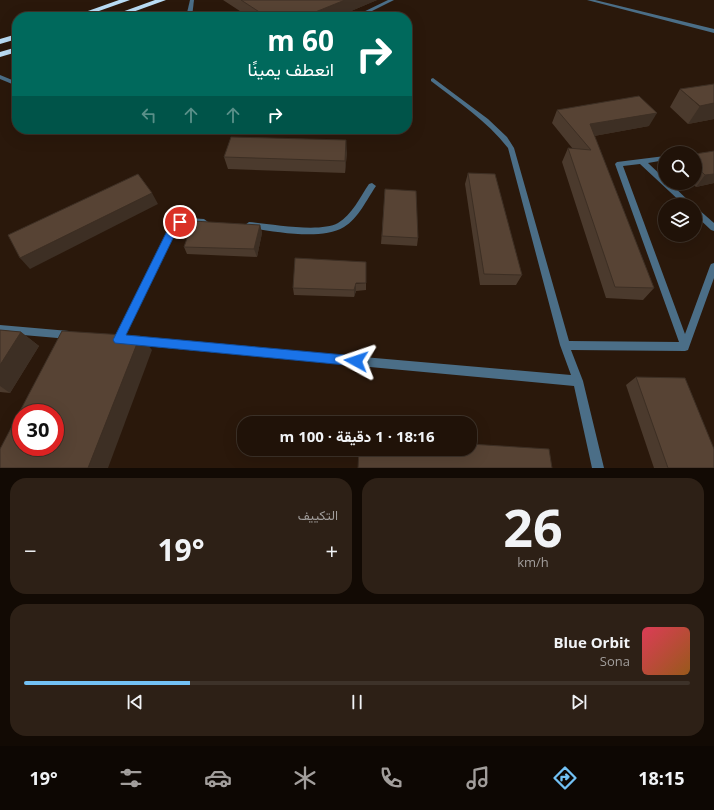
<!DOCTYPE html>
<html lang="ar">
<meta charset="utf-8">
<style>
body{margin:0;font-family:"Open Sans",Vazirmatn,sans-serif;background:#2d2016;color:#f1f3f6;direction:rtl;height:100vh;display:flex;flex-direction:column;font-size:15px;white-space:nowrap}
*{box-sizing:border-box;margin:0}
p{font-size:13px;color:#a29e9c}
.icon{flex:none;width:22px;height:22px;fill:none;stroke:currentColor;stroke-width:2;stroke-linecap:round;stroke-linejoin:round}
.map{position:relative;height:468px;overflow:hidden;direction:ltr}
.details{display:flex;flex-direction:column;gap:10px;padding:10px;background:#120a04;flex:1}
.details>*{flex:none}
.top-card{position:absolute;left:12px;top:12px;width:400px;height:122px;border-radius:16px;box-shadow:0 4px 16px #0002,0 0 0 1px #3d3229;direction:rtl;background:#00695c;color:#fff;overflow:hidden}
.controls{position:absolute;left:658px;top:146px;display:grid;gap:8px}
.controls a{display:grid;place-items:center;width:44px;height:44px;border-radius:50%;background:#201208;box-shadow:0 4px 16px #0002,0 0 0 1px #3d3229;font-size:20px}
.speed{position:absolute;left:12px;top:404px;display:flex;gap:8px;font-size:20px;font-weight:700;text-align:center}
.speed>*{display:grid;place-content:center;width:52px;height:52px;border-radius:50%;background:#201208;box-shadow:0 4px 16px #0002,0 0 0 1px #3d3229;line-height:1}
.speed .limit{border:6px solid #d22;background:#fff;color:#111}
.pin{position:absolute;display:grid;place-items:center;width:34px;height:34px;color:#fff;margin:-17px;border:2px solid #fff;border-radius:50%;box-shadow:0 1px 4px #0007}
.me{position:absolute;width:44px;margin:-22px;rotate:275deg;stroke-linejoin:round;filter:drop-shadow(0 0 3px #0008)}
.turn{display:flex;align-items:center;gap:14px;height:84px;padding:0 12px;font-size:18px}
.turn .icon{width:52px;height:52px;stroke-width:2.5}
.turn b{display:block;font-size:28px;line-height:34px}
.lanes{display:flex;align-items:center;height:38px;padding:0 12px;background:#0003;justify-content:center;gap:20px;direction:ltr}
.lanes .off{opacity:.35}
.big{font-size:30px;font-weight:700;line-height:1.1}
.details .widget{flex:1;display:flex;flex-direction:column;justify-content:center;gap:6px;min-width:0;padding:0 14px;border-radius:16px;background:#2d2016}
.details .dial{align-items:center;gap:0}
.dial b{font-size:52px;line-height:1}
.song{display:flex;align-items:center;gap:12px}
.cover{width:48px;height:48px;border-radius:6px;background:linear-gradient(135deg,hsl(350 70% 55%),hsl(30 70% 35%))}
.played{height:4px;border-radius:2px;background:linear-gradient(90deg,#72c1f5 25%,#3d3229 25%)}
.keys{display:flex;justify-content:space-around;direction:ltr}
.heat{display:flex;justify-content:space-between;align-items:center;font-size:22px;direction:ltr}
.details .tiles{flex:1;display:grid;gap:10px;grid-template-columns:1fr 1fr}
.widget:last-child{grid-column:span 2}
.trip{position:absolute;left:237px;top:416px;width:240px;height:40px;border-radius:16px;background:#201208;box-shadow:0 4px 16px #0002,0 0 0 1px #3d3229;font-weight:700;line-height:40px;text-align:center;direction:rtl}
.menu{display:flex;height:64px;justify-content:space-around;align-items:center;background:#0d0703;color:#a29e9c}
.menu .icon{width:28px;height:28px}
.menu .active{color:#72c1f5}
.menu b{font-size:18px;color:#f1f3f6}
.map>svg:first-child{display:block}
</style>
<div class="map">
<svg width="714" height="468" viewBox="0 0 714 468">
<rect width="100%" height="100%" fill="#2a180b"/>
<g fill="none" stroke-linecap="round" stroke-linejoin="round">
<!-- lane -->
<g fill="#4b6e87" fill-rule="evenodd">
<polygon points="190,0 194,0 192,17 186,17"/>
<polygon points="388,0 394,0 360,17 353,17"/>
<polygon points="587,0 595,0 714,29 714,33"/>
<polygon points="0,75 17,82 17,86 0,79"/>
</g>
<!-- street -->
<g fill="#4b6e87" fill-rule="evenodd">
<path d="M433,78L488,119L507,137L514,148L569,341L679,342L615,164L617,162L665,156V160L648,163L665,179V183H670L693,205H684L640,164L623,166L685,334L710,266L711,264L714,263V278L688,350L685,351L571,350L583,381L604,468H592L574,386L134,345L131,344L129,341L131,338L134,337L571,375L560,345L508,148C487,121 458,102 431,81V79Z"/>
<path d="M372,183L376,186C367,199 358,219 344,227C320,241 275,231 249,228L245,225L249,222C271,224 320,233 338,223C352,215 360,197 369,184Z"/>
<polygon points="695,208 698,209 714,223 714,231 711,230 695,215"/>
<path d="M188,218L204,219L208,222C203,228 188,221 177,229L122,343L119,344L116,343L114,340L116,337L171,225L178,221Z"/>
<polygon points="0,325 69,331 72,332 74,335 72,338 69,339 0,333"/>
</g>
<!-- highway -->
<g fill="#baddf5" fill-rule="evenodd">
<polygon points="119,0 130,0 82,17 71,17"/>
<polygon points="155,0 166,0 119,17 108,17"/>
<polygon points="17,34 17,39 0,44 0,39"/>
<polygon points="17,47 17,52 0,57 0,52"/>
</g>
</g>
<!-- wall -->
<g fill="#4b3a2d">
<polygon points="223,0 377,0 337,17 249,17"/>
<polygon points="680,89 714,119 688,124 670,107"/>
<polygon points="557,110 649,126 594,136 654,288 643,300 606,298 562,162 568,148 573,149 552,123"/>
<polygon points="714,151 714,183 696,187 692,183 695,183 695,154"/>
<polygon points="347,152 345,173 228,169 224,157"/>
<polygon points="468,173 522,275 516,285 480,285 465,184"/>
<polygon points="385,189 418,238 417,246 381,244"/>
<polygon points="260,225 262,233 257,257 187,254 184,247"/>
<polygon points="366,283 366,290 356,291 354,297 294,295 293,288"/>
<polygon points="0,330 21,332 39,346 10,393 0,392"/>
<polygon points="636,377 714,468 654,468 626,385"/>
</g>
<!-- shaded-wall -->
<g fill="#3d2f24">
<polygon points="345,0 377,0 337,17 303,17"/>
<polygon points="714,103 714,119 688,124 700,106"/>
<polygon points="657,113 649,126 583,138 590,124"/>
<polygon points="346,140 347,152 345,173 345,161"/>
<polygon points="714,174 714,183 696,187 705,175"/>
<polygon points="152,193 158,204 30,269 20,258"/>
<polygon points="260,225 262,233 257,257 254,249"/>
<polygon points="356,283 356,291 354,297 354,290"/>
<polygon points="21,332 39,346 10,393 0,386 0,365"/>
<polygon points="140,336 152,350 108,468 88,468"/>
</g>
<!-- building -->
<g fill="#574334" stroke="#3d2f24" fill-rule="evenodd">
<polygon points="241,0 345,0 303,17 267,17"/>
<polygon points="714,84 714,103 700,106 680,89"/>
<polygon points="639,96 657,113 590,124 654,288 615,287 568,148 591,150 557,110"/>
<polygon points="231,137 346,140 345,161 224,157"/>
<polygon points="714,151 714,174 705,175 695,165 695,154"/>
<polygon points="468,173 495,174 522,275 484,274"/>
<polygon points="138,174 152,193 20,258 8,235"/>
<polygon points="385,189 416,191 418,238 382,236"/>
<polygon points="193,221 260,225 254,249 184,247"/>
<polygon points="295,258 366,262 366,283 356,283 354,290 293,288"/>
<polygon points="0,330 21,332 0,365"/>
<path d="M62,331L140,336L88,468H0V449ZM21,413H55V447H21Z"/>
<polygon points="636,377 685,378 714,449 714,468 668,468"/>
<polygon points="470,444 549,449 552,468 358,468 359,449 470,449"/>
</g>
<!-- route -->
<polygon fill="#1a73e8" stroke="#114b97" points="180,219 184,222 177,230 126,335 356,356 360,357 362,361 360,365 356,366 115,343 113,340 115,336 169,227"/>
</svg>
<div class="controls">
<a><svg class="icon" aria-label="search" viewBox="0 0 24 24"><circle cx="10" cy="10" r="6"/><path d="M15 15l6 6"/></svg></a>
<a><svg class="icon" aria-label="layers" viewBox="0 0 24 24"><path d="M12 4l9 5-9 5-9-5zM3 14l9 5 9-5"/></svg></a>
</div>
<div class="speed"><div class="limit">30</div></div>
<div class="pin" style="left:180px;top:222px;background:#d93025"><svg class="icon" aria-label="arrive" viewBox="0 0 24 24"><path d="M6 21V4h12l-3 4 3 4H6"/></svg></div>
<svg class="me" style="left:356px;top:361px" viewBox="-20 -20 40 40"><path d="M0-17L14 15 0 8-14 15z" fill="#1a73e8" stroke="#fff" stroke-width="4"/></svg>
<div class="trip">18:16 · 1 دقيقة · 100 m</div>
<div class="top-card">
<div class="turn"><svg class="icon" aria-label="right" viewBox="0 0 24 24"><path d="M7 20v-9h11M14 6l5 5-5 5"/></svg><div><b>60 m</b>انعطف يمينًا</div></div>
<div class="lanes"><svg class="icon off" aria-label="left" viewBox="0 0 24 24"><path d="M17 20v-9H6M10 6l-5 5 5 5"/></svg><svg class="icon off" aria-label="ahead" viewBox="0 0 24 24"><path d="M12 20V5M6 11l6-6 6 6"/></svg><svg class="icon off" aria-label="ahead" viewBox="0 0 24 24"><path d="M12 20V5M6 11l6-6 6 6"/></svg><svg class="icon" aria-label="right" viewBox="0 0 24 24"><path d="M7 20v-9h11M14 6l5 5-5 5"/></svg></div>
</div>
</div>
<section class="details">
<div class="tiles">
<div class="widget dial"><b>26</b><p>km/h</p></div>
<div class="widget"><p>التكييف</p>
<div class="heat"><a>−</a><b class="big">19°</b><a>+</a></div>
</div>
<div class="widget">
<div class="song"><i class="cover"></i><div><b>Blue Orbit</b><p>Sona</p></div></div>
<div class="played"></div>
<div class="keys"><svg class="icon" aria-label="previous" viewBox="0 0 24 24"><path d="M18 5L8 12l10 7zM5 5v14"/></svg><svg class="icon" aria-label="pause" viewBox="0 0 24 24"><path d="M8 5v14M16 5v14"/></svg><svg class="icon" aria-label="next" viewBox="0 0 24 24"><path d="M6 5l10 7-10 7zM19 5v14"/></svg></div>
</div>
</div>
</section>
<nav class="menu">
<b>18:15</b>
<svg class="icon active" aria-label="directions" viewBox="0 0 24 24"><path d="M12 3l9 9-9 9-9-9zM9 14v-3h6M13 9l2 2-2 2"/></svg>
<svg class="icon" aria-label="music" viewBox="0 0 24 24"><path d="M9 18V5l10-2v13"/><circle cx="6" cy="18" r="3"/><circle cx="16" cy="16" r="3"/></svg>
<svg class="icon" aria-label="phone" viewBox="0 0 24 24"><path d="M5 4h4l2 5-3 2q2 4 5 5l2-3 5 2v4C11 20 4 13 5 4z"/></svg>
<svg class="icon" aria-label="climate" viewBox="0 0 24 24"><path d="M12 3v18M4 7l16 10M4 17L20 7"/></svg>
<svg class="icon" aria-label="car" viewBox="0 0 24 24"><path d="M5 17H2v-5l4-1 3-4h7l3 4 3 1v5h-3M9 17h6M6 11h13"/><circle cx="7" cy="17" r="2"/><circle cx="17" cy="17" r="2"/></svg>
<svg class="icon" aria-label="filters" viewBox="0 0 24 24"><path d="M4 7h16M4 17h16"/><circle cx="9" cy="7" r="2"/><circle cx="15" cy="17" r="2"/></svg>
<b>19°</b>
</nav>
